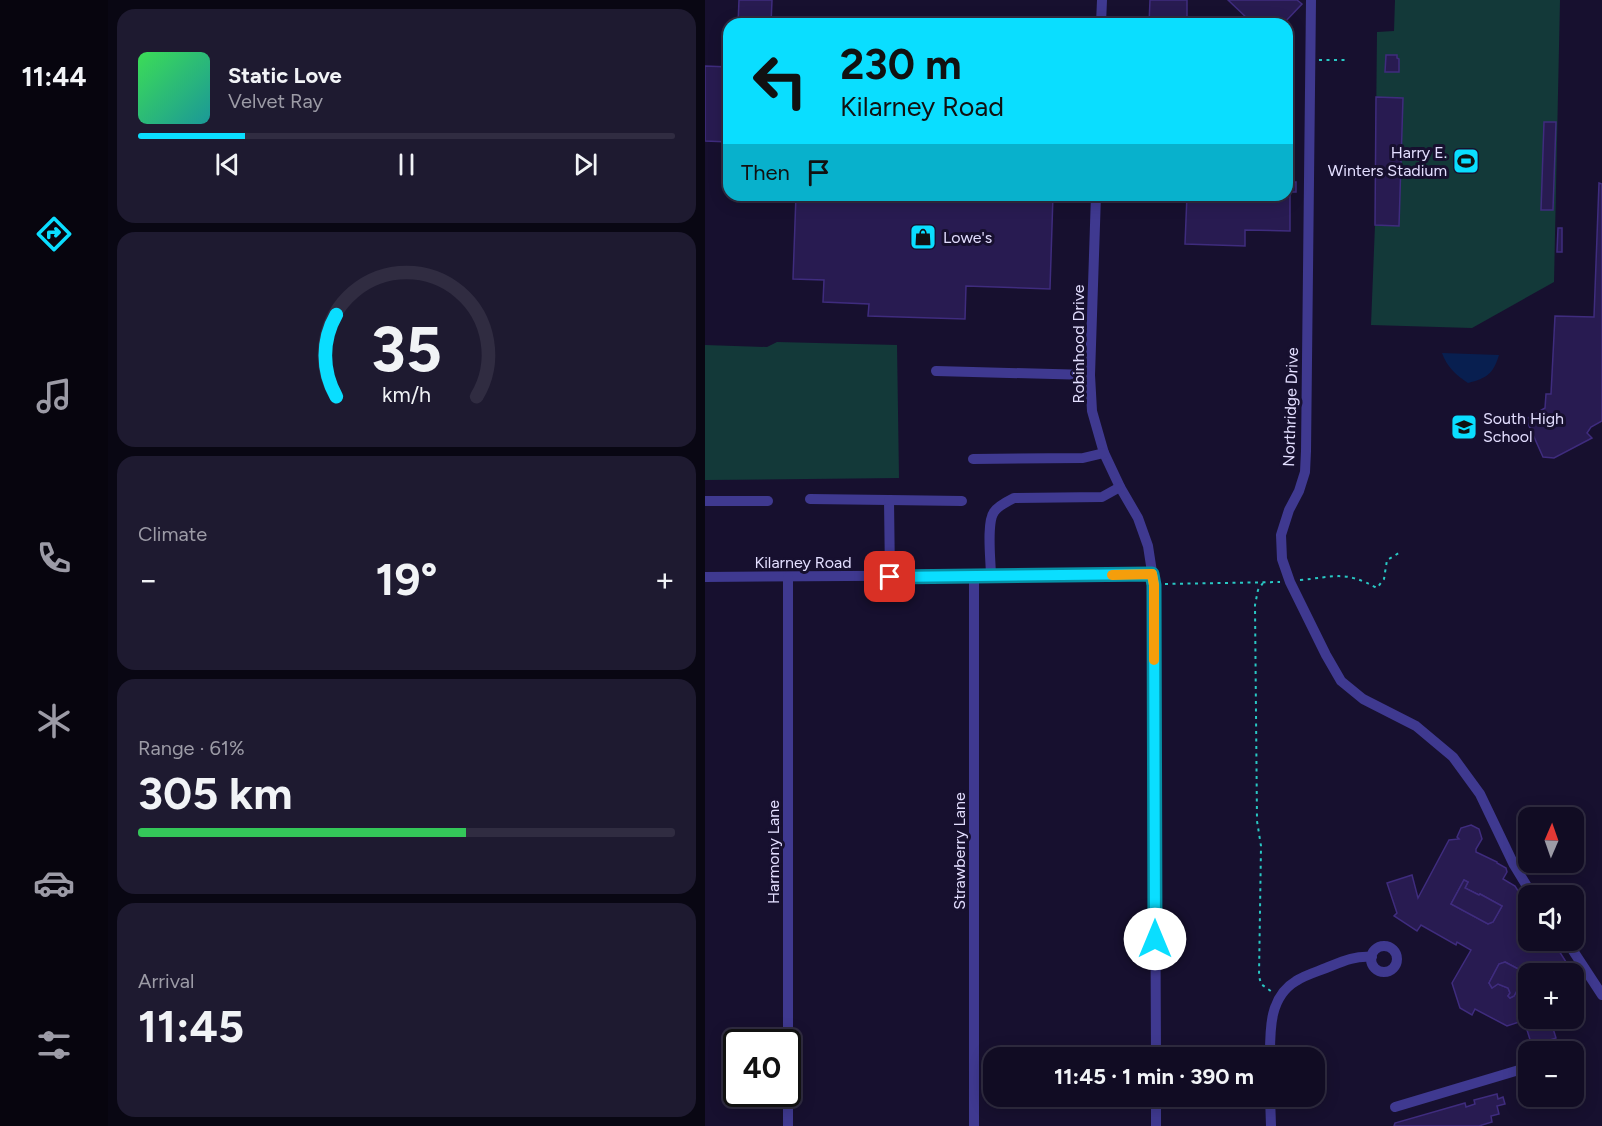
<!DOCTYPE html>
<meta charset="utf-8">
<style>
body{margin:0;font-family:Figtree,sans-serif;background:#1e1a30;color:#f1f3f6;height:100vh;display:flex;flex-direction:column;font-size:22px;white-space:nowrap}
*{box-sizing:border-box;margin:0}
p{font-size:20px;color:#9c9ba6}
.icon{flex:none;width:33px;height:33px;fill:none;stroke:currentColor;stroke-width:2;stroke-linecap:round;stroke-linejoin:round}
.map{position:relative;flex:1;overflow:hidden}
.details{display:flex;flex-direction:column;gap:9px;padding:9px;background:#090713;width:597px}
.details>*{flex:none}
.hud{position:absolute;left:18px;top:18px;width:570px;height:183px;border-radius:18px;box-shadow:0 3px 15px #0003,0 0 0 2px #302c41;background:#0adeff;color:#111;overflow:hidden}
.needle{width:39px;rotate:2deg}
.tools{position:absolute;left:813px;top:807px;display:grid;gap:12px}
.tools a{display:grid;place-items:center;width:66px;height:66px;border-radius:12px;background:#110c23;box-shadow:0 3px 15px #0003,0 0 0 2px #302c41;font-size:30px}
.speed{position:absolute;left:18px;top:1029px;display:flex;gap:12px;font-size:30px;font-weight:700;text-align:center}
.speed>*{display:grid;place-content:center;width:78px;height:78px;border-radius:50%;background:#110c23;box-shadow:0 3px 15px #0003,0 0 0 2px #302c41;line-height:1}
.speed .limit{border:3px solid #111;border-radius:9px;background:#fff;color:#111}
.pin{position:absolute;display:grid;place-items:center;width:51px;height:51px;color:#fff;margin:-26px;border-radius:12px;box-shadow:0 3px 9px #0006}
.me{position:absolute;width:66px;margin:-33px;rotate:0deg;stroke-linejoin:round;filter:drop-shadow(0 0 4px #0008)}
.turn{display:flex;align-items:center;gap:21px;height:126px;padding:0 18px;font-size:27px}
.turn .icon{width:78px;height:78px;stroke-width:2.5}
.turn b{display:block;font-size:42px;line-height:51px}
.then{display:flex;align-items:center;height:57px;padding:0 18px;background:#0003;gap:12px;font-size:22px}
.big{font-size:45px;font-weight:700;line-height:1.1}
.details .widget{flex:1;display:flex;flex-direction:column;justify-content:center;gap:9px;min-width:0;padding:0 21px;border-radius:18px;background:#1e1a30}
.details .dial{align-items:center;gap:0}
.dial svg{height:156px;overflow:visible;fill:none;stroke:#302c41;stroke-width:7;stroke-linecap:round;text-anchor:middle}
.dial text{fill:#f1f3f6;stroke:none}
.song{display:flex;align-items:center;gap:18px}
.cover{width:72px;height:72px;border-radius:9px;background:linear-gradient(135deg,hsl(130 70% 55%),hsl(180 70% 35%))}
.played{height:6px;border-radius:3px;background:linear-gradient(90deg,#0adeff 20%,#302c41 20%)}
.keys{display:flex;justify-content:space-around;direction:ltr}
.heat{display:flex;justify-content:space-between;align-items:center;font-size:33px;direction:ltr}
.charge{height:9px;border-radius:4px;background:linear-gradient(90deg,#34c759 61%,#302c41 0)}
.trip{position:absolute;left:278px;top:1047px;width:342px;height:60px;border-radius:18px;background:#110c23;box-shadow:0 3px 15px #0003,0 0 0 2px #302c41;font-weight:700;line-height:60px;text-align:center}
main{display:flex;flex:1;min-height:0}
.tabs{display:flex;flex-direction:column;width:108px;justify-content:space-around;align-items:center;background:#07050e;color:#9c9ba6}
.tabs .icon{width:42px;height:42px}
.tabs .current{color:#0adeff}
.tabs b{font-size:27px;color:#f1f3f6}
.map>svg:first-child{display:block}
</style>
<main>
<nav class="tabs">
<b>11:44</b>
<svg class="icon current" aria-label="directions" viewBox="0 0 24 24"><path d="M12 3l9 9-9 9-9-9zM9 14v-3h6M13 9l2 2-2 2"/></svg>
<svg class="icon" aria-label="music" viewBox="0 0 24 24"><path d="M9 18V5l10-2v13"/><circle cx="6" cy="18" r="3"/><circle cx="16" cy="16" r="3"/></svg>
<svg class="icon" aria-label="phone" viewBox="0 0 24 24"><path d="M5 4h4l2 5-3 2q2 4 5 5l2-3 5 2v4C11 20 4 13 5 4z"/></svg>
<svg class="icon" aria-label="climate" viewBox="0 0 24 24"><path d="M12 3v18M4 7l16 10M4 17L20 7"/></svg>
<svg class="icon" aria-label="car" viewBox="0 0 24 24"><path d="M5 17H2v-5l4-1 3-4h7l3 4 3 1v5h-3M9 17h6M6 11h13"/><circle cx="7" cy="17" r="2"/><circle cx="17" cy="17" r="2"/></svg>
<svg class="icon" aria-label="filters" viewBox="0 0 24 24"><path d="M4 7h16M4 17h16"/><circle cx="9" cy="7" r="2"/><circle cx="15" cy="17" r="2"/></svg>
</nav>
<section class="details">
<div class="widget">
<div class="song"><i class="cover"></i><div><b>Static Love</b><p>Velvet Ray</p></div></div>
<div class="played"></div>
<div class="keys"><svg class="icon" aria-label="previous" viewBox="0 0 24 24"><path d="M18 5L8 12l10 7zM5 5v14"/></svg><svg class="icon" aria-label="pause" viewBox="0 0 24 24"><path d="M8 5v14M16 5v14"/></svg><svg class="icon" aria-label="next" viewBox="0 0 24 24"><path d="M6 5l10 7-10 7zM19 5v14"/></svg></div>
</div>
<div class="widget dial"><svg viewBox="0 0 100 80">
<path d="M14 69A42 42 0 1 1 86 69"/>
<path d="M14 69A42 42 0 0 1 14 27" stroke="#0adeff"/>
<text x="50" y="56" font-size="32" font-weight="700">35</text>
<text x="50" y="72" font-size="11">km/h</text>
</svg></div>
<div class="widget"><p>Climate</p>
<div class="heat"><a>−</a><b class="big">19°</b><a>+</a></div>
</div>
<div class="widget"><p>Range · 61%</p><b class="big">305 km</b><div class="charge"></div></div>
<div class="widget"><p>Arrival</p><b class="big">11:45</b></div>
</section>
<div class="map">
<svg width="897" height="1126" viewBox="0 0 897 1126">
<rect width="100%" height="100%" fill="#17102f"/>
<!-- green -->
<g fill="#133939">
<polygon points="690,0 855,0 849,282 767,328 666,325 670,225 672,32 689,31"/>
<polygon points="72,342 192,345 194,478 0,480 0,345 62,347"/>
</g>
<!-- water -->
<path fill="#081f50" d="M737,353L794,355C788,374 782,378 763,383C751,375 742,367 737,353Z"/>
<!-- building -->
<g fill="#281b51" stroke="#3f2c7e" stroke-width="1.5" fill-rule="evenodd">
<polygon points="34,0 67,0 66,24 33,24"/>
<polygon points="445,0 482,0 482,24 444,24"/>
<polygon points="523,0 592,0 597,4 578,24 540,24 544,20"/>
<polygon points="681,55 692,55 692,58 694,59 694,72 680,72"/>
<polygon points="0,66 24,67 24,142 0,141"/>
<polygon points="671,97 698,98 694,226 670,225"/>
<polygon points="839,122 851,122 848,210 836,210"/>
<polygon points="582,124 587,124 588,129 586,182 591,182 591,192 585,192 585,231 540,230 540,246 480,244 482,195 582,195"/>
<polygon points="894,183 897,184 897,421 886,427 882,433 887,438 849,458 838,457 821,419 840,408 841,394 846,394 850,316 889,317"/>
<polygon points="91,195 348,195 345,289 261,286 260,319 163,316 164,304 118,302 119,280 88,279"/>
<polygon points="853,228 857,228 857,252 852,252"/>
<path d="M766,825L774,829L777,839L771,849V852L792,862V863L801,868L802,872L798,879L810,886L824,908V920L814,936L843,952L851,946L861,962L866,965V970L858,974H824V1018H826L802,1026L770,1009L767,1015L755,1008L747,983L766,950L752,942L751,945L716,925L712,931L689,916L692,913L682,883L707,875L713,898L744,840L754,839L752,837L756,828ZM759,880L763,882L760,888L774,895L775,894L797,906L788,922L783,924L746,904ZM800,962L819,972L820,976L809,996L805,998L803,996L805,993L803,988L793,984L787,988L784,983L794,964Z"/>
<polygon points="759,880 763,882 760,888 774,895 775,894 797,906 788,922 783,924 746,904"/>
<polygon points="800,962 819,972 820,976 809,996 805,998 803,996 805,993 803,988 793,984 787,988 784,983 794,964"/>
<polygon points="846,1022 851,1038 827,1046 822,1030"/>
<polygon points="792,1094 793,1099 798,1097 800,1104 792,1106 794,1114 786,1116 787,1122 774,1126 689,1126 690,1123 760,1103 761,1107 770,1104 769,1100"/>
</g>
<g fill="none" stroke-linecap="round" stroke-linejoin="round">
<!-- path -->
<g stroke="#29c8c4" stroke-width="2" stroke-dasharray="3 4.5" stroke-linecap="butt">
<polyline points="614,60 642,60"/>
<path d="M595,580C630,577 639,570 672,588L679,579L682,560L694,553"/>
<polyline points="558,583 553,590 550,605 552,821 556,846 554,976 556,984 567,992"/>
<polyline points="460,584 575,582"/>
</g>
<!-- minor -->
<g stroke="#3f3990" stroke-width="10">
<polyline points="606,0 601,451 600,472 594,491 584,510 576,535 577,559 585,582 621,655 636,681 658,699 711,726 748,757 775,794 809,865 828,896"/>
<polyline points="396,24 397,0"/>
<polyline points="391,195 385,375 387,411 399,453 415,487 433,518 443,546 449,585 451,1058"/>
<polyline points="231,371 385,375"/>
<polyline points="268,459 378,458 399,453"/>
<polyline points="105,499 184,500 185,577"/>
<polyline points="184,500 257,501"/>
<polyline points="0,501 63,501"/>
<polyline points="0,577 447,574"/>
<polyline points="83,577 83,1126"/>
<polyline points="269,577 269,1126"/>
<path d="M286,577C286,562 281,523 289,512C293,506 303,501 309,498L397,497L415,487"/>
<polyline points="861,940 897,995"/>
<circle cx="679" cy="959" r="13"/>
<path d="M565,1058C565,1030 564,997 591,981C600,975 611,972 621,968C636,962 651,955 667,957"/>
<polyline points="451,1096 451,1126"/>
<polyline points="565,1096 566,1126"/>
<polyline points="690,1107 814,1070"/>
</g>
</g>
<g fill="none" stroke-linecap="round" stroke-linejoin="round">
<defs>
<polyline id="route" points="185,577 447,574 449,585 450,939"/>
</defs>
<!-- route casing -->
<use href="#route" stroke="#0690a6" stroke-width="15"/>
<!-- route -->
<use href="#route" stroke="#0adeff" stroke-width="10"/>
<!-- slow -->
<polyline stroke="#f59e0b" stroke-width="10" points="407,575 447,574 449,585 449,660"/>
</g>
<!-- icons -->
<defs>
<symbol id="stadium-square" viewBox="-11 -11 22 22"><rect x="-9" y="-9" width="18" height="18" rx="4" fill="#0adeff" stroke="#17102f"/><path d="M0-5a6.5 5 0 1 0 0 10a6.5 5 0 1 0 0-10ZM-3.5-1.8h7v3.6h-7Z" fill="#111"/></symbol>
<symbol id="shop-square" viewBox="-11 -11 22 22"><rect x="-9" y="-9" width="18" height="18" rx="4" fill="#0adeff" stroke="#17102f"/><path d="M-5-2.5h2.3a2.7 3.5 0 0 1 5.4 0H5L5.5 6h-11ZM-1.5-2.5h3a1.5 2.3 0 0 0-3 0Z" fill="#111"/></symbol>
<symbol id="school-square" viewBox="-11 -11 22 22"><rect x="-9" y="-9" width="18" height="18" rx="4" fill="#0adeff" stroke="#17102f"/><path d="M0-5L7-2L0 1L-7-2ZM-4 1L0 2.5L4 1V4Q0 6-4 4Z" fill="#111"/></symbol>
</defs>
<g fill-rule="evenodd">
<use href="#stadium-square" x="746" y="146" width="30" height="30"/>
<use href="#shop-square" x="203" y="222" width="30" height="30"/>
<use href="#school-square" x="744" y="412" width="30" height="30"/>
</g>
<g text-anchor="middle" stroke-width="6" stroke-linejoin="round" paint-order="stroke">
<!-- poi labels -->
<g font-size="16" fill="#e3deff" stroke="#17102f" text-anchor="start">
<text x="742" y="158" text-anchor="end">Harry E.<tspan x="742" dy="18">Winters Stadium</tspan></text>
<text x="238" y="243">Lowe's</text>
<text x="778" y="424">South High<tspan x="778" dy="18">School</tspan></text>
</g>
<!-- street labels -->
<g font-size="16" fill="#e3deff" stroke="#17102f">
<text transform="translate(373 344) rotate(-90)" y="6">Robinhood Drive</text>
<text transform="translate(585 407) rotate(-88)" y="6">Northridge Drive</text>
<text x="98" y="568">Kilarney Road</text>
<text transform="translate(254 851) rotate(-90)" y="6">Strawberry Lane</text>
<text transform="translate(68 852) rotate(-90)" y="6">Harmony Lane</text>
</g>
</g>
</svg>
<div class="tools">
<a><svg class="needle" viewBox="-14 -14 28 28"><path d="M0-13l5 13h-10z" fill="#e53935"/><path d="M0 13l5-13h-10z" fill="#9c9ba6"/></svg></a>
<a><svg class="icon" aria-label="sound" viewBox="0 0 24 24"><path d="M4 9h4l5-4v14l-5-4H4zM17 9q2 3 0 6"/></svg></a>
<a>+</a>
<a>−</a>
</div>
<div class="speed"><div class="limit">40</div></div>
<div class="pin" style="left:185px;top:577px;background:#d93025"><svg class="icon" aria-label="arrive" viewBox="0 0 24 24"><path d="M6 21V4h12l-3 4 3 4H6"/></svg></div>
<svg class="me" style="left:450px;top:939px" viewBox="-20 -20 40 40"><circle r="19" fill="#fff"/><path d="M0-13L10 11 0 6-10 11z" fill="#0adeff"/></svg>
<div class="trip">11:45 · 1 min · 390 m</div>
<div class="hud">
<div class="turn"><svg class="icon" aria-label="left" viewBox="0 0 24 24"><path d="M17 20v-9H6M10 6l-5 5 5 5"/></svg><div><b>230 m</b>Kilarney Road</div></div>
<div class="then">Then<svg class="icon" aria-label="arrive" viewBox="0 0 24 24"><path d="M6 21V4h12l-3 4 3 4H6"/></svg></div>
</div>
</div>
</main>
